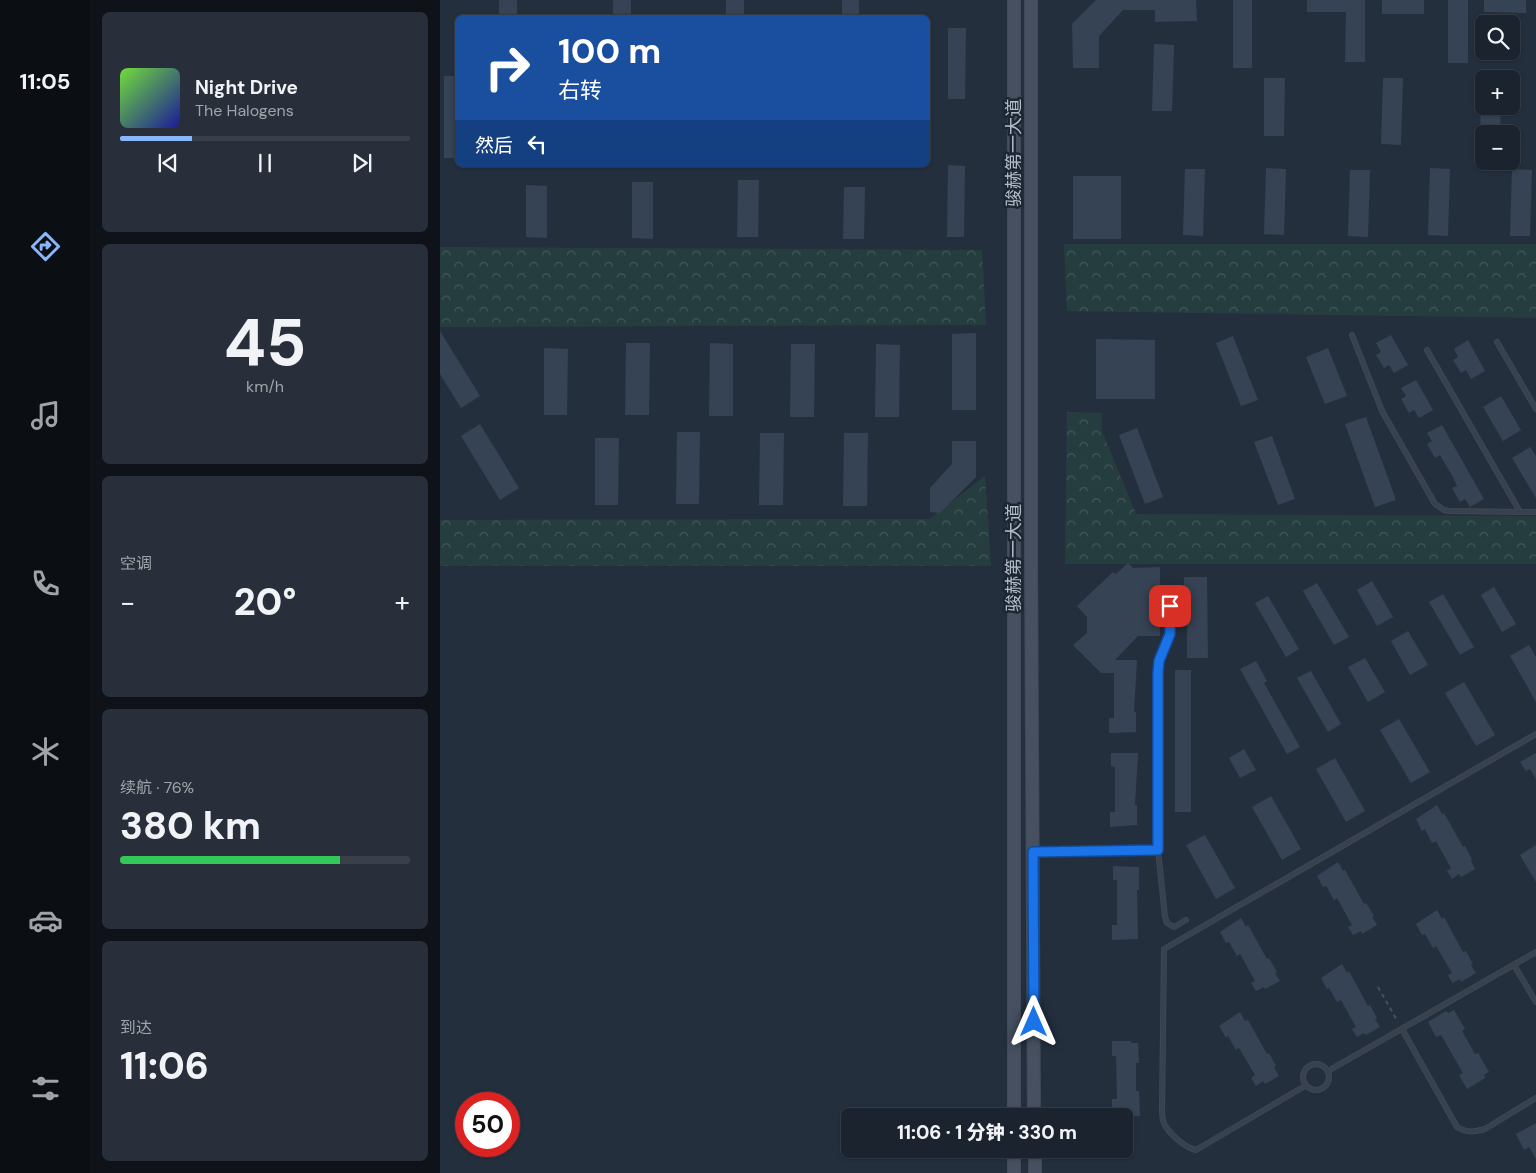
<!DOCTYPE html>
<html lang="zh">
<meta charset="utf-8">
<style>
body{margin:0;font-family:"DM Sans","Noto Sans SC",sans-serif;background:#282f3a;color:#f1f3f6;height:100vh;display:flex;flex-direction:column;font-size:19px;white-space:nowrap}
*{box-sizing:border-box;margin:0}
p{font-size:16px;color:#a0a4aa}
.icon{flex:none;width:28px;height:28px;fill:none;stroke:currentColor;stroke-width:2;stroke-linecap:round;stroke-linejoin:round}
.map{position:relative;flex:1;overflow:hidden}
.side{display:flex;flex-direction:column;gap:12px;padding:12px;background:#0f1319;width:350px}
.side>*{flex:none}
.banner{position:absolute;left:15px;top:15px;width:475px;height:152px;border-radius:8px;box-shadow:0 1px 4px #0004,0 0 0 1px #39404a;background:#1a4fa0;color:#fff;overflow:hidden}
.fabs{position:absolute;left:1035px;top:15px;display:grid;gap:10px}
.fabs a{display:grid;place-items:center;width:45px;height:45px;border-radius:8px;background:#1b232e;box-shadow:0 1px 4px #0004,0 0 0 1px #39404a;font-size:25px}
.speed{position:absolute;left:15px;top:1092px;display:flex;gap:10px;font-size:25px;font-weight:700;text-align:center}
.speed>*{display:grid;place-content:center;width:65px;height:65px;border-radius:50%;background:#1b232e;box-shadow:0 1px 4px #0004,0 0 0 1px #39404a;line-height:1}
.speed .limit{border:8px solid #d22;background:#fff;color:#111}
.pin{position:absolute;display:grid;place-items:center;width:42px;height:42px;color:#fff;margin:-21px;border-radius:10px;box-shadow:0 2px 8px #0006}
.me{position:absolute;width:55px;margin:-28px;rotate:0deg;stroke-linejoin:round;filter:drop-shadow(0 0 4px #0008)}
.turn{display:flex;align-items:center;gap:18px;height:105px;padding:0 20px;font-size:22px}
.turn .icon{width:65px;height:65px;stroke-width:2.5}
.turn b{display:block;font-size:35px;line-height:42px}
.then{display:flex;align-items:center;height:48px;padding:0 20px;background:#0003;gap:10px;font-size:19px}
.big{font-size:38px;font-weight:800;line-height:1.1}
.side .tile{flex:1;display:flex;flex-direction:column;justify-content:center;gap:8px;min-width:0;padding:0 18px;border-radius:8px;background:#282f3a}
.side .dial{align-items:center;gap:0}
.dial b{font-size:65px;line-height:1}
.song{display:flex;align-items:center;gap:15px}
.cover{width:60px;height:60px;border-radius:8px;background:linear-gradient(135deg,hsl(100 70% 55%),hsl(240 70% 35%))}
.played{height:5px;border-radius:2px;background:linear-gradient(90deg,#89b5f9 25%,#39404a 25%)}
.keys{display:flex;justify-content:space-around;direction:ltr}
.heat{display:flex;justify-content:space-between;align-items:center;font-size:28px;direction:ltr}
.charge{height:8px;border-radius:4px;background:linear-gradient(90deg,#34c759 76%,#39404a 0)}
.trip{position:absolute;left:401px;top:1108px;width:292px;height:50px;border-radius:8px;background:#1b232e;box-shadow:0 1px 4px #0004,0 0 0 1px #39404a;font-weight:800;line-height:50px;text-align:center}
main{display:flex;flex:1;min-height:0}
.tab-bar{display:flex;flex-direction:column;width:90px;justify-content:space-around;align-items:center;background:#0b0e12;color:#a0a4aa}
.tab-bar .icon{width:35px;height:35px}
.tab-bar .selected{color:#89b5f9}
.tab-bar b{font-size:22px;color:#f1f3f6}
.map>svg:first-child{display:block}
</style>
<main>
<nav class="tab-bar">
<b>11:05</b>
<svg class="icon selected" aria-label="directions" viewBox="0 0 24 24"><path d="M12 3l9 9-9 9-9-9zM9 14v-3h6M13 9l2 2-2 2"/></svg>
<svg class="icon" aria-label="music" viewBox="0 0 24 24"><path d="M9 18V5l10-2v13"/><circle cx="6" cy="18" r="3"/><circle cx="16" cy="16" r="3"/></svg>
<svg class="icon" aria-label="phone" viewBox="0 0 24 24"><path d="M5 4h4l2 5-3 2q2 4 5 5l2-3 5 2v4C11 20 4 13 5 4z"/></svg>
<svg class="icon" aria-label="climate" viewBox="0 0 24 24"><path d="M12 3v18M4 7l16 10M4 17L20 7"/></svg>
<svg class="icon" aria-label="car" viewBox="0 0 24 24"><path d="M5 17H2v-5l4-1 3-4h7l3 4 3 1v5h-3M9 17h6M6 11h13"/><circle cx="7" cy="17" r="2"/><circle cx="17" cy="17" r="2"/></svg>
<svg class="icon" aria-label="filters" viewBox="0 0 24 24"><path d="M4 7h16M4 17h16"/><circle cx="9" cy="7" r="2"/><circle cx="15" cy="17" r="2"/></svg>
</nav>
<section class="side">
<div class="tile">
<div class="song"><i class="cover"></i><div><b>Night Drive</b><p>The Halogens</p></div></div>
<div class="played"></div>
<div class="keys"><svg class="icon" aria-label="previous" viewBox="0 0 24 24"><path d="M18 5L8 12l10 7zM5 5v14"/></svg><svg class="icon" aria-label="pause" viewBox="0 0 24 24"><path d="M8 5v14M16 5v14"/></svg><svg class="icon" aria-label="next" viewBox="0 0 24 24"><path d="M6 5l10 7-10 7zM19 5v14"/></svg></div>
</div>
<div class="tile dial"><b>45</b><p>km/h</p></div>
<div class="tile"><p>空调</p>
<div class="heat"><a>−</a><b class="big">20°</b><a>+</a></div>
</div>
<div class="tile"><p>续航 · 76%</p><b class="big">380 km</b><div class="charge"></div></div>
<div class="tile"><p>到达</p><b class="big">11:06</b></div>
</section>
<div class="map">
<svg width="1096" height="1173" viewBox="0 0 1096 1173">
<defs>
<pattern id="park-crowns" width="20" height="18" patternUnits="userSpaceOnUse" patternTransform="scale(1.25)"><rect width="20" height="18" fill="#263d3f"/><path d="M2 6a3 3 0 1 1 6 0M12 15a3 3 0 1 1 6 0" fill="none" stroke="#435759"/></pattern>
</defs>
<rect width="100%" height="100%" fill="#242f3e"/>
<!-- park -->
<g fill="url(#park-crowns)">
<polygon points="624,244 1096,244 1096,318 627,311"/>
<polygon points="0,247 542,250 546,325 0,327"/>
<polygon points="627,412 662,413 662,431 696,514 1096,516 1096,564 625,564"/>
<polygon points="545,476 551,566 0,566 0,520 490,519"/>
</g>
<!-- building -->
<g fill="#364354">
<rect x="59" y="0" width="18" height="18"/>
<rect x="173" y="0" width="18" height="18"/>
<rect x="286" y="0" width="18" height="18"/>
<rect x="402" y="0" width="17" height="18"/>
<polygon points="656,0 756,0 757,21 715,22 715,10 683,10 659,36 659,68 633,68 632,24"/>
<rect x="793" y="0" width="19" height="68"/>
<polygon points="867,0 925,0 925,62 905,62 906,12 867,12"/>
<rect x="942" y="0" width="42" height="14"/>
<rect x="1008" y="0" width="20" height="63"/>
<polygon points="1044,0 1086,0 1086,13 1044,12"/>
<polygon points="508,28 526,28 525,99 508,99"/>
<polygon points="714,44 734,45 732,111 712,111"/>
<rect x="4" y="76" width="14" height="82"/>
<polygon points="824,78 845,78 844,136 824,136"/>
<polygon points="943,78 963,78 961,145 941,144"/>
<polygon points="1041,106 1061,106 1060,134 1040,134"/>
<polygon points="508,165 525,166 524,237 507,237"/>
<polygon points="826,168 846,169 844,235 824,234"/>
<polygon points="990,168 1010,169 1008,236 988,235"/>
<polygon points="745,169 765,169 763,236 743,235"/>
<polygon points="1072,169 1092,170 1090,236 1070,236"/>
<polygon points="910,170 930,170 928,237 908,236"/>
<rect x="633" y="176" width="48" height="63"/>
<polygon points="298,180 319,180 318,237 297,237"/>
<polygon points="192,182 213,182 213,239 192,238"/>
<polygon points="86,185 107,186 107,238 86,237"/>
<polygon points="404,187 425,187 424,239 403,239"/>
<polygon points="0,331 40,396 21,408 0,374"/>
<polygon points="536,333 536,410 512,410 512,334"/>
<polygon points="951,335 968,365 954,373 949,365 944,368 936,355 941,352 936,343"/>
<polygon points="793,336 818,400 801,406 776,343"/>
<polygon points="656,339 715,340 715,399 656,399"/>
<polygon points="1028,340 1045,371 1031,379 1026,370 1021,373 1013,360 1018,357 1014,349"/>
<polygon points="186,343 210,343 209,415 185,415"/>
<polygon points="270,343 293,344 293,416 269,416"/>
<polygon points="351,344 375,344 374,417 350,417"/>
<polygon points="436,344 460,345 459,417 435,417"/>
<polygon points="104,348 128,349 127,415 104,415"/>
<polygon points="888,348 907,396 885,404 866,357"/>
<polygon points="976,380 993,410 979,418 974,410 969,413 961,399 966,396 961,388"/>
<polygon points="1061,396 1081,430 1063,441 1043,407"/>
<polygon points="926,417 956,500 935,507 905,424"/>
<polygon points="40,424 79,488 60,500 21,436"/>
<polygon points="1002,425 1044,499 1030,507 1025,499 1020,502 1012,488 1017,486 1013,477 1000,455 995,458 987,444 992,441 987,433"/>
<polygon points="697,428 723,497 705,504 679,435"/>
<polygon points="237,432 260,432 259,504 236,504"/>
<polygon points="320,433 344,433 343,505 319,505"/>
<polygon points="404,433 428,433 427,506 403,506"/>
<polygon points="832,436 855,499 838,505 814,442"/>
<polygon points="155,438 179,438 178,505 155,505"/>
<polygon points="512,441 536,441 536,477 500,513 490,512 490,488 512,464"/>
<polygon points="1090,447 1096,456 1096,498 1072,458"/>
<polygon points="688,563 693,568 720,567 720,636 698,636 675,660 697,660 694,712 696,712 696,732 669,733 669,718 674,718 674,673 661,673 633,645 647,633 647,617 637,606 673,572 676,574"/>
<polygon points="744,577 767,577 768,658 747,658 747,618 744,618"/>
<polygon points="932,581 953,617 937,626 917,590"/>
<polygon points="877,583 909,637 894,645 863,591"/>
<polygon points="1054,587 1076,624 1062,632 1041,595"/>
<polygon points="1003,594 1034,647 1020,655 989,602"/>
<polygon points="828,596 859,649 846,657 815,603"/>
<polygon points="968,631 988,665 970,675 951,641"/>
<polygon points="1089,645 1096,657 1096,702 1070,656"/>
<polygon points="925,658 945,692 928,702 908,667"/>
<polygon points="816,661 827,681 824,683 860,747 847,754 800,669"/>
<rect x="735" y="670" width="16" height="142"/>
<polygon points="871,671 901,724 888,732 857,678"/>
<polygon points="1024,682 1055,735 1036,746 1005,693"/>
<polygon points="959,719 990,772 971,783 940,730"/>
<polygon points="804,749 816,770 800,778 789,758"/>
<polygon points="671,753 698,753 695,805 697,805 697,825 670,827 670,812 675,812 675,767 671,766"/>
<polygon points="1096,753 1096,779 1090,769 1086,771 1080,762"/>
<polygon points="895,758 925,811 906,822 876,769"/>
<polygon points="831,796 861,849 842,860 812,807"/>
<polygon points="997,805 1002,814 1004,813 1023,847 1025,846 1032,859 1031,860 1035,869 1021,877 1019,874 1012,879 1007,871 1011,868 996,841 992,843 985,829 982,831 976,819"/>
<polygon points="765,835 795,888 776,899 746,845"/>
<polygon points="1096,845 1096,882 1080,855"/>
<polygon points="898,862 903,871 905,870 924,904 926,903 934,916 932,917 937,925 922,934 921,931 913,935 908,927 912,925 897,898 894,900 886,886 883,887 877,876"/>
<polygon points="673,866 699,867 699,890 697,890 698,939 672,940 672,925 677,925 677,880 673,880"/>
<polygon points="997,910 1002,919 1004,917 1023,952 1026,951 1033,964 1031,965 1036,973 1021,982 1020,979 1012,983 1008,975 1012,973 996,946 993,948 985,934 982,935 976,924"/>
<polygon points="801,918 806,927 808,925 827,959 829,958 837,972 835,973 840,981 825,989 824,987 816,991 811,983 815,981 800,954 797,956 789,942 786,943 780,932"/>
<polygon points="902,964 907,973 909,971 928,1006 930,1005 937,1018 935,1019 940,1027 926,1035 924,1033 917,1037 912,1029 916,1027 901,1000 897,1002 889,988 887,989 881,978"/>
<polygon points="1014,1010 1025,1029 1022,1031 1035,1054 1038,1053 1049,1072 1044,1075 1045,1078 1027,1089 1019,1075 1023,1073 1001,1035 996,1037 988,1022 1006,1011 1008,1013"/>
<polygon points="800,1012 805,1021 808,1020 827,1054 829,1053 836,1066 834,1067 839,1076 825,1084 823,1081 816,1086 811,1078 815,1075 799,1048 796,1050 788,1036 786,1038 779,1026"/>
<polygon points="672,1041 691,1041 691,1043 698,1043 699,1063 696,1063 696,1091 699,1091 700,1116 672,1116 672,1099 677,1099 676,1056 672,1056"/>
<polygon points="1096,1123 1096,1159 1089,1147 1084,1150 1076,1134"/>
</g>
<g fill="none" stroke-linecap="round" stroke-linejoin="round">
<defs>
<g id="service">
<polyline points="912,335 942,411 995,504 1004,510 1009,511 1096,512"/>
<polyline points="1057,342 1096,409"/>
<polyline points="987,350 1080,512"/>
<polyline points="718,850 718,673 719,661 730,635 730,606"/>
<polyline points="594,852 718,850 725,917 727,923 734,927 746,920"/>
<polyline points="1074,965 1096,1002"/>
<path d="M962,1029L1017,1127C1027,1133 1034,1132 1045,1129L1096,1098"/>
<circle cx="876" cy="1077" r="13"/>
<polyline points="888,1071 1096,952"/>
<path d="M865,1086L756,1150C746,1148 732,1136 726,1127C723,1123 722,1117 722,1111L724,949L1096,734"/>
</g>
<g id="secondary">
<polyline points="574,0 574,1116"/>
<polyline points="591,0 591,553 594,1116"/>
<polyline points="574,1149 574,1173"/>
<polyline points="595,1149 595,1173"/>
</g>
</defs>
<!-- service casing -->
<use href="#service" stroke="#414a57" stroke-width="6"/>
<!-- secondary casing -->
<use href="#secondary" stroke="#414a57" stroke-width="14"/>
<!-- path -->
<polyline stroke="#3f5657" stroke-width="2" stroke-dasharray="4 4" stroke-linecap="butt" points="938,987 958,1022"/>
<!-- service -->
<use href="#service" stroke="#38414e" stroke-width="4.5"/>
<!-- secondary -->
<use href="#secondary" stroke="#465061" stroke-width="12"/>
</g>
<g fill="none" stroke-linecap="round" stroke-linejoin="round">
<defs>
<polyline id="route" points="594,1022 593,852 718,850 718,673 719,661 730,634 730,606"/>
</defs>
<!-- route casing -->
<use href="#route" stroke="#114b97" stroke-width="12"/>
<!-- route -->
<use href="#route" stroke="#1a73e8" stroke-width="9"/>
</g>
<g text-anchor="middle" stroke-width="5" stroke-linejoin="round" paint-order="stroke">
<!-- street labels -->
<g font-size="18" fill="#b4bcc9" stroke="#1d2633">
<text transform="translate(574 153) rotate(-90)" y="6">骏赫第一大道</text>
<text transform="translate(574 558) rotate(-90)" y="6">骏赫第一大道</text>
</g>
</g>
</svg>
<div class="fabs">
<a><svg class="icon" aria-label="search" viewBox="0 0 24 24"><circle cx="10" cy="10" r="6"/><path d="M15 15l6 6"/></svg></a>
<a>+</a>
<a>−</a>
</div>
<div class="speed"><div class="limit">50</div></div>
<div class="pin" style="left:730px;top:606px;background:#d93025"><svg class="icon" aria-label="arrive" viewBox="0 0 24 24"><path d="M6 21V4h12l-3 4 3 4H6"/></svg></div>
<svg class="me" style="left:594px;top:1022px" viewBox="-20 -20 40 40"><path d="M0-17L14 15 0 8-14 15z" fill="#1a73e8" stroke="#fff" stroke-width="4"/></svg>
<div class="trip">11:06 · 1 分钟 · 330 m</div>
<div class="banner">
<div class="turn"><svg class="icon" aria-label="right" viewBox="0 0 24 24"><path d="M7 20v-9h11M14 6l5 5-5 5"/></svg><div><b>100 m</b>右转</div></div>
<div class="then">然后<svg class="icon" aria-label="left" viewBox="0 0 24 24"><path d="M17 20v-9H6M10 6l-5 5 5 5"/></svg></div>
</div>
</div>
</main>
